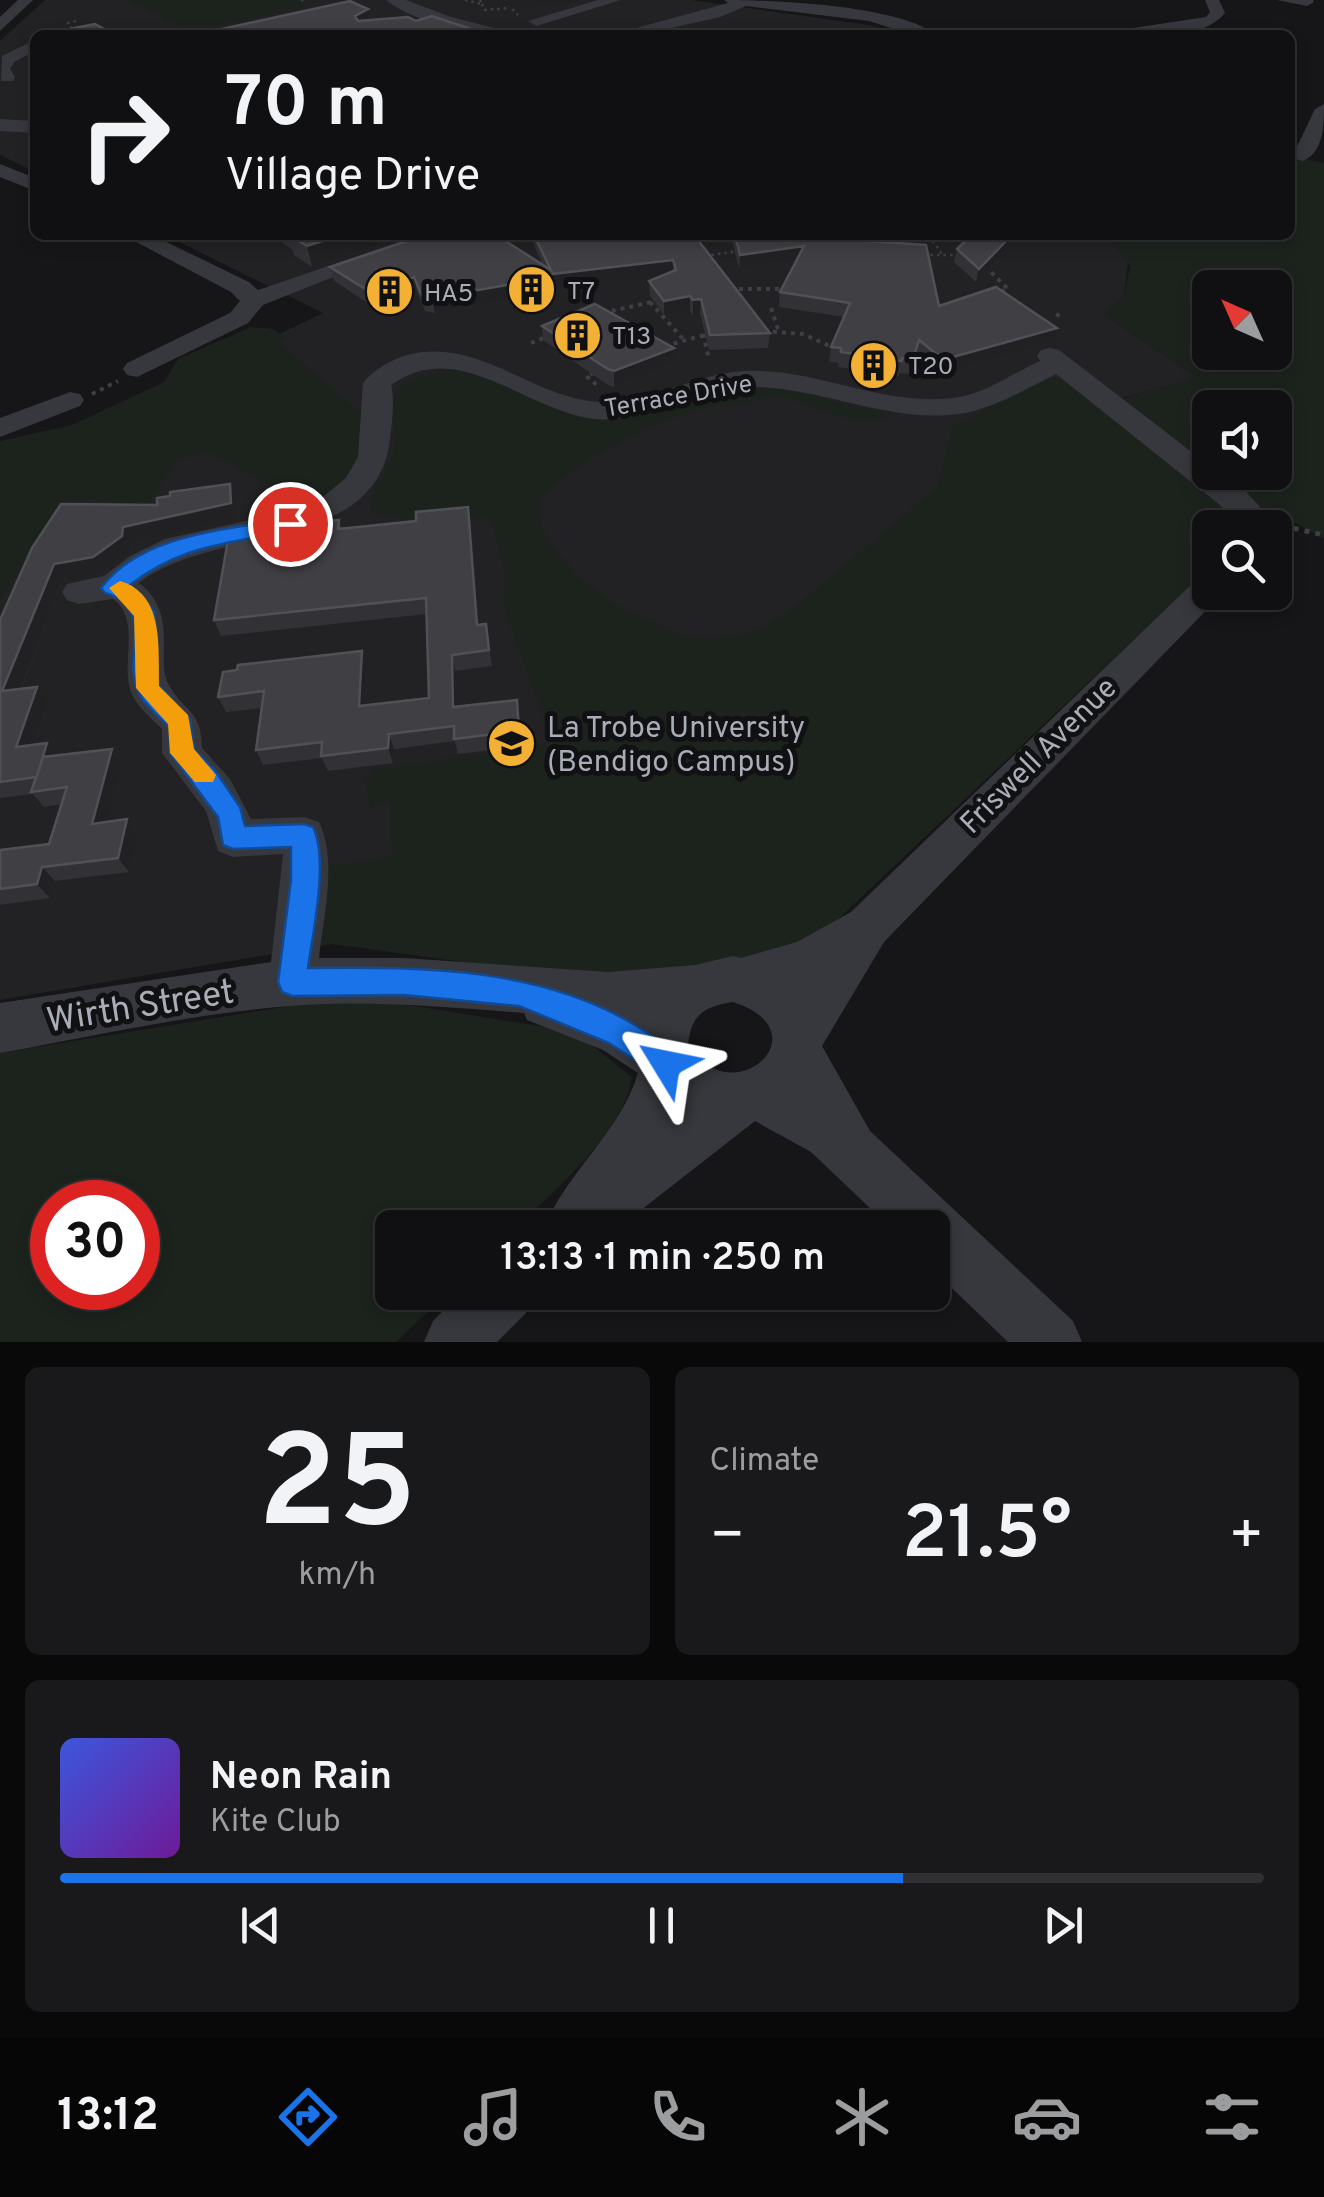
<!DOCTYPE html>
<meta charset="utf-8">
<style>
body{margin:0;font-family:Overpass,sans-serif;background:#19191b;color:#f1f3f6;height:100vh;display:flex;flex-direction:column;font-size:38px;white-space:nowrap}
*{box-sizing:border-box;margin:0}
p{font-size:32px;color:#9c9d9f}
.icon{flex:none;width:55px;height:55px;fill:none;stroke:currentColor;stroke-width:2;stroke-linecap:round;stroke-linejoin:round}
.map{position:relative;height:1342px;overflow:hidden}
.side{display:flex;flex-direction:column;gap:25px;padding:25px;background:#09090a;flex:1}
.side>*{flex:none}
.banner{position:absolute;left:30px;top:30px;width:1265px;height:210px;border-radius:15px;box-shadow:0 5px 15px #0003,0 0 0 2px #303032;background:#101012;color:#f1f3f6;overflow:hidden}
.needle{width:65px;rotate:315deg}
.controls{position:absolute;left:1192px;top:270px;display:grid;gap:20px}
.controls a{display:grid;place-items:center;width:100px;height:100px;border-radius:15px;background:#101012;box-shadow:0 5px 15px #0003,0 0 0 2px #303032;font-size:50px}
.speed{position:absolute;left:30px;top:1180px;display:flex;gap:20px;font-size:50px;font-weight:700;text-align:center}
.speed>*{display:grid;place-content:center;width:130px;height:130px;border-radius:50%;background:#101012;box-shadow:0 5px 15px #0003,0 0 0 2px #303032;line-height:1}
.speed .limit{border:15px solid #d22;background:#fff;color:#111}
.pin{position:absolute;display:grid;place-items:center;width:85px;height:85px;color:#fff;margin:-42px;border:5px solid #fff;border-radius:50%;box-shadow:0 2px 10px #0007}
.me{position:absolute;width:110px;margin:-55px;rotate:305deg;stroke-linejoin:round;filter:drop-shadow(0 0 8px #0008)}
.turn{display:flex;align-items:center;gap:35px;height:210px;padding:0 30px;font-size:45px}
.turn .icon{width:130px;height:130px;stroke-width:2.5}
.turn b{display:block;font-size:70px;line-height:85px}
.big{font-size:75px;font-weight:600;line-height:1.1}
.side .card{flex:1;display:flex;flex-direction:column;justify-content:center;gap:15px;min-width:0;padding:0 35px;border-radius:15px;background:#19191b}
.side .dial{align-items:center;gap:0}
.dial b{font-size:130px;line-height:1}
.song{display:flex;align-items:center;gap:30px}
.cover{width:120px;height:120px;border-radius:15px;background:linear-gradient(135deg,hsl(230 70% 55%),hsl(280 70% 35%))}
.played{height:10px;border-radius:5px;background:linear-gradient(90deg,#1a73e8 70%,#303032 70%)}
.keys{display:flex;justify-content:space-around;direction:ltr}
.heat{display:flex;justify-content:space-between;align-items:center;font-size:55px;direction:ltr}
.side .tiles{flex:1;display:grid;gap:25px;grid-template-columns:1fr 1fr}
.card:last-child{grid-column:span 2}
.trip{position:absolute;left:375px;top:1210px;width:575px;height:100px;border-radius:15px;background:#101012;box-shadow:0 5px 15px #0003,0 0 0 2px #303032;font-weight:600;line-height:100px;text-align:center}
.tab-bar{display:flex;height:160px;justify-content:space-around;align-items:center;background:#060607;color:#9c9d9f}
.tab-bar .icon{width:70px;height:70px}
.tab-bar .current{color:#1a73e8}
.tab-bar b{font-size:45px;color:#f1f3f6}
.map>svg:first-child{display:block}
</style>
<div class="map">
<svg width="1324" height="1342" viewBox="0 0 1324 1342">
<rect width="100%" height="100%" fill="#161618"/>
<!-- built -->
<g fill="#222225">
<polygon points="45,0 692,0 869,25 906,35 35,35 35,172 0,155 0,41"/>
<polygon points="165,235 1108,235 1128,263 1124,296 1104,315 1198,377 1117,400 1210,472 1266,507 1248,527 1210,528 1210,567 837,920 606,976 332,944 0,1000 0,467 323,313"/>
</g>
<!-- green -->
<g fill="#1c231d" fill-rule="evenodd">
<polygon points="128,0 293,0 308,6 192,31"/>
<path d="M1290,156L1324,163V539L1255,501L1215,473L1275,472V408H1210V469L1116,401L1197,376L1103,315L1124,296L1130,266L1108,235H1290ZM1210,288H1275V352H1210Z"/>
<path d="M251,327L273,329L288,339L280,343L359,411C374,448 347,479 321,502L292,496L210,453L177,459L148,505L64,498L0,601V441L72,425L164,382L178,359Z"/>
<path d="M442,368L482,372L559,410L600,417L733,385L774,386L891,415C864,432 806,406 779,393C762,403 725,403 704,408C648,423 582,459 540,499L539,518L548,541L582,580L615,604L683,636L713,638L740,634L767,625L795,607L929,494L938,485L953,426L1049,378H1064L1230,510L1242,527L1210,528V567L837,920C706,1013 482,962 332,944L319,946L320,868L392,856L390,803L370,808L365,779L373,777L372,769L553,744L503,604L505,572L491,518L424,523L371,512C368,485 391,471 395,447C399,428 386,411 396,392C403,378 425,377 438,373Z"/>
<path d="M326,1000L403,1004L575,1032L632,1077C626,1129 554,1192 516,1227L392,1228V1292L448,1293L396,1342H0V1053ZM52,1202H138V1288H52Z"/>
</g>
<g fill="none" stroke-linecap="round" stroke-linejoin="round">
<!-- path-far2 -->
<g stroke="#3d3f44" stroke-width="2.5" stroke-dasharray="2.5 4" stroke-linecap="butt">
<polyline points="301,0 307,0"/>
<polyline points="465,0 482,4 480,0"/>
<polyline points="503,0 518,15"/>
<polyline points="482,4 484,10 508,8"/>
<polyline points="76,21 68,23 77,35"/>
<polyline points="576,30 600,31"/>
<polyline points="921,235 935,243 942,255"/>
<polyline points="1078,235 1079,240"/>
<polyline points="724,236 727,242"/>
<polyline points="521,239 537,237"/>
<polyline points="924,255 958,255"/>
<polyline points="705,256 738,251"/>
</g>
<!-- path-far1 -->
<g stroke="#3d3f44" stroke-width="4" stroke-dasharray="4 5" stroke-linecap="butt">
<polyline points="705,256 711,255"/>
<polyline points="985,266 1008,289 997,293"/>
<polyline points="730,289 784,289"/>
<polyline points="650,302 684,340"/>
<polyline points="771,308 778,329"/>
<polyline points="603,313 660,300"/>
<polyline points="1056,314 1063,318"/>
<polyline points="764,331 803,334 834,348"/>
<polyline points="703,334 709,359"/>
<polyline points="531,343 546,337"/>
<polyline points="665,346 708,334"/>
<polyline points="594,373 586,376 597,385"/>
<polyline points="92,394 118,381"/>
</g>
<!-- path -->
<polyline stroke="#3d3f44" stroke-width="5" stroke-dasharray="5 6" stroke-linecap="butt" points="1283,526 1324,535"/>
<!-- minor -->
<g fill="#37383d" fill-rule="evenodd">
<polygon points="18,0 33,0 0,31 0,17"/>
<path d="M386,0H406L451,17L522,35C479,35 421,27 386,0Z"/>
<polygon points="598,0 621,0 536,26 528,21"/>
<path d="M724,0C775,0 897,5 937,35H913L869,21L746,6L720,17L640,35H611L728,3Z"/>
<path d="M1205,0H1219L1225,13C1201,42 1147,35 1112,35L1120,30L1206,17L1210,12Z"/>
<polygon points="1277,0 1313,0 1314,2 1307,6"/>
<polygon points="35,40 35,51 14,62 10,69 15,77 13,81 1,81 2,56"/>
<path d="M1324,104C1324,124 1324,152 1303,161L1296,159L1293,155L1315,109Z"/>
<polygon points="0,119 35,121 35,133 0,131"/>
<polygon points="0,164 35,178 35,191 0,177"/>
<polygon points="123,235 152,235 249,282 258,290 419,235 453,235 450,240 328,279 263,305 248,323 137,377 127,375 123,369 127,363 230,313 240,301 231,292"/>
<path d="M1050,348L1059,350L1210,466V472C1232,473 1265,507 1272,528H1240L1220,505L1056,374C1026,389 998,406 965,413C892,426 820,385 746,387C691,389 640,430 583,417C516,402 455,339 391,385C395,403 392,421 390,439C377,555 214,524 139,583C181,615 153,662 170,687C187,715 201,709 202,748L230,779L251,819L304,817L319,822C338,861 323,917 319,958H404L608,972L695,965L733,956L741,958L797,942L851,912L1198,578L1210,574V592L1222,594L884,942L822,1046L870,1131L1073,1321L1082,1342H1008L932,1269V1228H891L811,1152L755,1121L618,1228H544C566,1173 621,1131 638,1073L603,1050L527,1020L524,1013C458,1008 391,1002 325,1004C216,1008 107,1034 0,1053V1003L271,962L283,854L233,857L218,851L206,811L162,753V729C152,719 136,706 131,692C120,664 142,620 113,599L79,604L67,600L62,592L67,584L104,576L130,556L165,539L273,515L324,496L346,478L358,457L363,383C374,369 391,360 407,355C481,336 534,401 604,402C652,403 696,373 745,371C818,367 891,411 964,396C991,390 1015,372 1040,361L1037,356L1041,350ZM733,1002C811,1027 756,1090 713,1068C704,1063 696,1054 688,1047C690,1016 703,1006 733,1002Z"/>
<polygon points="70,392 80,394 84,400 80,406 0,437 0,418"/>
<polygon points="462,1292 534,1292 526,1313 497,1342 424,1342 433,1321"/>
</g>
</g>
<!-- wall -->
<g fill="#323236">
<polygon points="271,235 377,235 379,245 312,267 294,255 292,249"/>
<polygon points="530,235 694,235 770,333 768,348 709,350 700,313 693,315 690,311 664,315 650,296 649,281 662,276 549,289 550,292 435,313 425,311 417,292 375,308 334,281 330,267 543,266"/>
<polygon points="731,235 894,235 884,242 939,306 1052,342 949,372 937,372 916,355 910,374 899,373 899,376 838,367 839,363 829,362 831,347 844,317 779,307 780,292 796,261 739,269"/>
<polygon points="1010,237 1007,250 976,282 954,262 957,249"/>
<polygon points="542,326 674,348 674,363 614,387 608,385 543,340"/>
<polygon points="236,500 238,519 131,543 130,552 102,573 63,579 21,689 37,687 48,702 34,745 47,743 57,756 112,749 122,764 107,822 127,819 138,834 129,872 55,881 50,898 0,905 0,850 49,844 62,804 44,807 33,794 0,798 0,620 157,505"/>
<polygon points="468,507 471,523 479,625 486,624 492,666 455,671 456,707 517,700 522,746 458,754 455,741 394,749 393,763 328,771 322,758 263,765 256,750 262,708 226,712 218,697 362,651 367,667 365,705 429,698 427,614 221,636 214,620 284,534 339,520 342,528 416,521"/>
</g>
<!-- shaded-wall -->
<g fill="#212124">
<polygon points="486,0 585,0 579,2 487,8"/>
<polygon points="368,9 371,26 358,34 355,16"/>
<polygon points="341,235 377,235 379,245 312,267 307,246"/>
<polygon points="876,235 894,235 865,255 867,241"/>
<polygon points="1010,237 1007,250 976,282 979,269"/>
<polygon points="804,246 802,260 739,269 740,255"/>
<polygon points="673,260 673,275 549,289 550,292 435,313 432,298 544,275"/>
<polygon points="414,277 417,292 375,308 372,293"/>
<polygon points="690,296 690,311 664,315 664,301"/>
<polygon points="701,299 700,313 693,315 693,300"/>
<polygon points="1057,328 1052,342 949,372 953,357"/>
<polygon points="674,348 674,363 614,387 614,371"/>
<polygon points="230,484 236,500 238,519 131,543 130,552 102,573 63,579 14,706 2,691 54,564 123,527"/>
<polygon points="468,507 471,523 480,640 477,625"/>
<polygon points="362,651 367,667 364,722 359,706"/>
<polygon points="452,655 455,671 457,722 453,707"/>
<polygon points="37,687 48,702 28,762 16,747"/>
<polygon points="389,734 394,749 393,763 388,748"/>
<polygon points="47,743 59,758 49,791 37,776"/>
<polygon points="112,749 122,764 103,838 92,824"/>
<polygon points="127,819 138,834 129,872 118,858"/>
<polygon points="42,867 55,881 50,898 37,884"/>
</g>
<!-- building -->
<g fill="#3f3f44" stroke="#4f5156" stroke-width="2.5">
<polygon points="350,1 368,9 355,16 358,21 408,17 416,21 432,16 489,35 194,35"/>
<polygon points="95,24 116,35 39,35"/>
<polygon points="289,235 341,235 307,246"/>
<polygon points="425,235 496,235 551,270 534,235 694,235 770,333 710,335 701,299 693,300 690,296 664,301 649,281 676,270 673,260 544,275 548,278 432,298 422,296 414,277 372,293 330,267"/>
<polygon points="735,235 876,235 867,241 926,245 939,306 996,287 1057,328 953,357 940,357 919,340 913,359 902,358 902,361 841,352 841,348 831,347 850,303 780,292 804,246 740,255"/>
<polygon points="971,235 1003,235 1010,237 979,269 957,249"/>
<polygon points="595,304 674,348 614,371 608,369 542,326"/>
<polygon points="230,484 231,503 123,527 122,536 93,557 54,564 2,691 37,687 16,747 47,743 37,776 43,757 112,749 92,824 127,819 118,858 42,867 37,884 0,889 0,850 49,844 67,787 31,792 36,777 0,782 0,620 32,548 61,504 157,505 157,498 170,496 170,492"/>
<polygon points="468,507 477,625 486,624 489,650 452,655 453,707 517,700 519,731 454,739 454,726 389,734 388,748 321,756 322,742 256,750 264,691 218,697 223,672 237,670 238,665 362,651 359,706 429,698 426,598 214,620 228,540 284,534 285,526 339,520 338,529 416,521 416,512"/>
</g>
<!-- route -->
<path fill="#1a73e8" stroke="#114b97" stroke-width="2.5" d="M290,518L297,520V528C233,545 185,542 130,585L154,611L159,686L190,719L194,750L214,769L240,807L245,826L304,824L313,827C329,860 313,932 308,968C424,967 549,966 649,1034C662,1043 675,1049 681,1064L677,1075L666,1080L609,1043L519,1006L404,995L292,996L282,992L278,982L291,880V847L233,849L223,845L218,817L170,753V728C160,717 144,705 138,691C122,656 157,608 105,593L101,588C142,533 229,530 290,518Z"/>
<!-- slow -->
<path fill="#f59e0b" d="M120,581C165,594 158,648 159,686L188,715L194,749L216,775L213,782H195L170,753L168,724L136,688L134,616L109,588Z"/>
<!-- icons -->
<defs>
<symbol id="building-disc" viewBox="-11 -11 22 22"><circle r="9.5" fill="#f2b134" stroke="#111113"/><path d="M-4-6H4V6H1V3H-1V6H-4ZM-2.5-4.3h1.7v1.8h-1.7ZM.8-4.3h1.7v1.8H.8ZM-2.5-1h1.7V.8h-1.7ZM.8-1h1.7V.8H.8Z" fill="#111"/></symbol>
<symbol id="university-disc" viewBox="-11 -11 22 22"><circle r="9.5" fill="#f2b134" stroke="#111113"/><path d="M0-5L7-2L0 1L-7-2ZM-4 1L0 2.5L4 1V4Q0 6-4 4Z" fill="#111"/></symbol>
</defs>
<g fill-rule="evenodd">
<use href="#building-disc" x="504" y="262" width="55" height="55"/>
<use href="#building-disc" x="362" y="264" width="55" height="55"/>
<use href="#building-disc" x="550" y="308" width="55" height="55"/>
<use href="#building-disc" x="846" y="338" width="55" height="55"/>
<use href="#university-disc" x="484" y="716" width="55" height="55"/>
</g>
<g text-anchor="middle" stroke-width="10" stroke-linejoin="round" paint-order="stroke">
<!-- far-poi labels -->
<g font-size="25" fill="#a8adb8" stroke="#111113" text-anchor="start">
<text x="567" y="299">T7</text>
<text x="424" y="301">HA5</text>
<text x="612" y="344">T13</text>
<text x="908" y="374">T20</text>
</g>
<!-- far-street labels -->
<g font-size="25" fill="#a8adb8" stroke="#111113">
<text transform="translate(678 395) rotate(-10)" y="9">Terrace Drive</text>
</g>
<!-- poi labels -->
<g font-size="30" fill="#a8adb8" stroke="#111113" text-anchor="start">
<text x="547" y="737">La Trobe University<tspan x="547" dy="34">(Bendigo Campus)</tspan></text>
</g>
<!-- street labels -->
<g font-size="30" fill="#a8adb8" stroke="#111113">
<text transform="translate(1038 755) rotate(-45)" y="10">Friswell Avenue</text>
</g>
<!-- near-street labels -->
<g font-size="35" fill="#a8adb8" stroke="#111113">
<text transform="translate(140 1005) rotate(-9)" y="12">Wirth Street</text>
</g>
</g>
</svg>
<div class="controls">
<a><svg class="needle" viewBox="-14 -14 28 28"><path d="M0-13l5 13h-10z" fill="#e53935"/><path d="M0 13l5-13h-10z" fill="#9c9d9f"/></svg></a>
<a><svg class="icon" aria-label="sound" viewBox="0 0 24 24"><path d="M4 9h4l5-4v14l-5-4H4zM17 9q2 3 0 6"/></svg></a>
<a><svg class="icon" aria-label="search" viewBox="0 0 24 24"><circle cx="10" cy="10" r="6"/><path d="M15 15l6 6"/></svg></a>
</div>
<div class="speed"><div class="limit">30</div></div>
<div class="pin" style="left:290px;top:524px;background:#d93025"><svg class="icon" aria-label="arrive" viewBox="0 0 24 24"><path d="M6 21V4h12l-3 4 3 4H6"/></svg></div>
<svg class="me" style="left:666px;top:1064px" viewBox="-20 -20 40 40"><path d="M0-17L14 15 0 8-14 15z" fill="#1a73e8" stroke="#fff" stroke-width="4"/></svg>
<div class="trip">13:13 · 1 min · 250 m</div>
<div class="banner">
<div class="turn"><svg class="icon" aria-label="right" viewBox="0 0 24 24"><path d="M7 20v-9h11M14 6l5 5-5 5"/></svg><div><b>70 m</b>Village Drive</div></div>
</div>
</div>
<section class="side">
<div class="tiles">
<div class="card dial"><b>25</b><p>km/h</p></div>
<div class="card"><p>Climate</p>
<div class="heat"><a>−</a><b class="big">21.5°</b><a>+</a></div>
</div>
<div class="card">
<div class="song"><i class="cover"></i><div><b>Neon Rain</b><p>Kite Club</p></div></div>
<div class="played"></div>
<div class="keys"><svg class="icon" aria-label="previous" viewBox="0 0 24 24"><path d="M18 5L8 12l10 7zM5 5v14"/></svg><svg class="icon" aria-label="pause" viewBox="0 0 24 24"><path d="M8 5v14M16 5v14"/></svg><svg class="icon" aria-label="next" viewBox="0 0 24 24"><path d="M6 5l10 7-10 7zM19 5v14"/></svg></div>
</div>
</div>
</section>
<nav class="tab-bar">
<b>13:12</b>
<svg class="icon current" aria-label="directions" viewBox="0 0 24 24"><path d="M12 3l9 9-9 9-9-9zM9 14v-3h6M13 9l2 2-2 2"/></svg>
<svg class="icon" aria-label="music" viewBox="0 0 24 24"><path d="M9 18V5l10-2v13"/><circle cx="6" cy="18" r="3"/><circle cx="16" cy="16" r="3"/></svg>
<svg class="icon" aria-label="phone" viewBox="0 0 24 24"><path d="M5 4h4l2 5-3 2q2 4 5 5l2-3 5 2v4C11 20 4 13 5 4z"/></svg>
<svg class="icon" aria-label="climate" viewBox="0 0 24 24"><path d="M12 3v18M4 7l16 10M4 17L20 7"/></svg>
<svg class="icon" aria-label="car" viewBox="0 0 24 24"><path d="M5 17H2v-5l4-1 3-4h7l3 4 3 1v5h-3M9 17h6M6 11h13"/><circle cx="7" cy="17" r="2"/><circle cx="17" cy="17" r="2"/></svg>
<svg class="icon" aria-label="filters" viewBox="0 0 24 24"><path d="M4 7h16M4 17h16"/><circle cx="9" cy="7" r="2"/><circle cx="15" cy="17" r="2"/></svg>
</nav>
